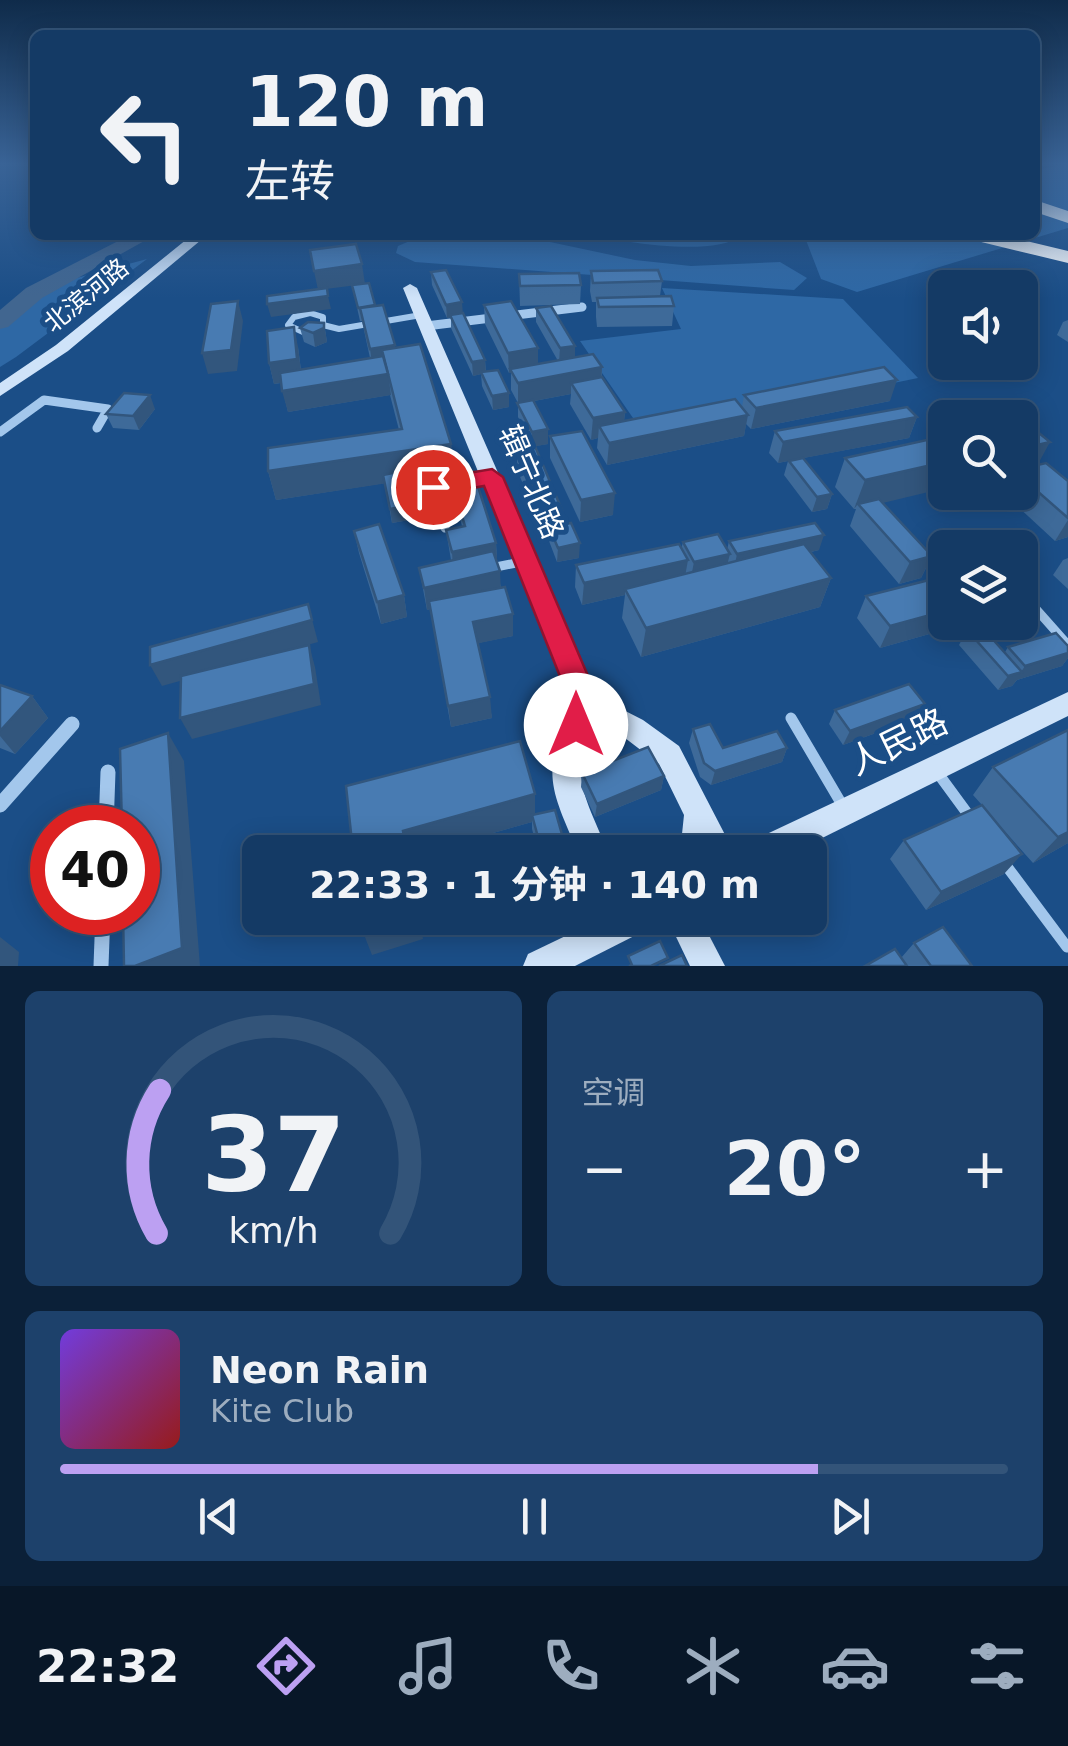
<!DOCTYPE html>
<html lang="zh">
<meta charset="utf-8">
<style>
body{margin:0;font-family:"DejaVu Sans","Noto Sans SC",sans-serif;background:#1d416b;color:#f1f3f6;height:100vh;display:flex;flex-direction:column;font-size:38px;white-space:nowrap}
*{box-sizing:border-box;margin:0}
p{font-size:32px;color:#9dadbf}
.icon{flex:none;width:55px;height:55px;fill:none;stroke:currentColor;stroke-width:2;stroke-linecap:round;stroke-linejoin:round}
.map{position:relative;height:966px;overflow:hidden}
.drawer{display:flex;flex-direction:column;gap:25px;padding:25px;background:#0b2038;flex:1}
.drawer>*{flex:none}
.top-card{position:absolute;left:30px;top:30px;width:1010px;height:210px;border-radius:15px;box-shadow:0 5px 25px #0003,0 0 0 2px #335479;background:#143a65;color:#f1f3f6;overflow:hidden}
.buttons{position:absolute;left:928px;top:270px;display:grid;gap:20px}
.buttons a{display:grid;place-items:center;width:110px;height:110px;border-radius:15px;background:#143a65;box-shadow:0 5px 25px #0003,0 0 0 2px #335479;font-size:50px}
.speed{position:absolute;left:30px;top:805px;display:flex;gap:20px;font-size:50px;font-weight:700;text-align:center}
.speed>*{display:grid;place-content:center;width:130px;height:130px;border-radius:50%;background:#143a65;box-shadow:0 5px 25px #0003,0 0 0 2px #335479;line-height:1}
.speed .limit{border:15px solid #d22;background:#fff;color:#111}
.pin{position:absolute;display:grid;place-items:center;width:85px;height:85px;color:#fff;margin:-42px;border:5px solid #fff;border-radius:50%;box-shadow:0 2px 10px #0007}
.me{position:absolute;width:110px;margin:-55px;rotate:0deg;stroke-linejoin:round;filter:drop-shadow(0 0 8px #0008)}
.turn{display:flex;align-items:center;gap:35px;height:210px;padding:0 50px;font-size:45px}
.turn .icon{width:130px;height:130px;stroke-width:2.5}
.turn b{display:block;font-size:70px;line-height:85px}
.big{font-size:75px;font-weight:700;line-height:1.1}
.drawer .card{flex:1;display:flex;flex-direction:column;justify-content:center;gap:15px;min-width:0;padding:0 35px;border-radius:15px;background:#1d416b}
.drawer .dial{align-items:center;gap:0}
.dial svg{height:260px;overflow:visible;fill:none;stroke:#335479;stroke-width:7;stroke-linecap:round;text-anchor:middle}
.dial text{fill:#f1f3f6;stroke:none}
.song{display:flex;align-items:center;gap:30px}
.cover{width:120px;height:120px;border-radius:15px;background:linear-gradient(135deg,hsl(260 70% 55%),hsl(0 70% 35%))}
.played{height:10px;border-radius:5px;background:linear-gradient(90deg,#bca0f2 80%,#335479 80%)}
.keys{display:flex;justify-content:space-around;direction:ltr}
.heat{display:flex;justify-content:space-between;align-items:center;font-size:55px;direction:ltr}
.drawer .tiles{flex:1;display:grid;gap:25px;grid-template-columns:1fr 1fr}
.card:last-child{grid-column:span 2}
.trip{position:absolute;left:242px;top:835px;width:585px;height:100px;border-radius:15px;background:#143a65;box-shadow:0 5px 25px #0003,0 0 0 2px #335479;font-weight:700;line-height:100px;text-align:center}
.tabs{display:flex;height:160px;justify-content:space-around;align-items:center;background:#081728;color:#9dadbf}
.tabs .icon{width:70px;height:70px}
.tabs .active{color:#bca0f2}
.tabs b{font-size:45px;color:#f1f3f6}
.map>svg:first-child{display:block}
</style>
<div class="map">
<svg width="1068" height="966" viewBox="0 0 1068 966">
<rect width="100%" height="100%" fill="#1b4e87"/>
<!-- green -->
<g fill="#2e68a5">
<polygon points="1068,164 1068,228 857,292 821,279 804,235 1035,235 1035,170"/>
<polygon points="424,235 517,235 635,260 691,266 780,262 807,278 794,290 415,262 396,253 398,246"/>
<path d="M582,235H743C710,259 621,240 582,235Z"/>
<polygon points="147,259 16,357 0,367 0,314 43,287"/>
<polygon points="662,288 843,299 918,378 644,434 580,341 681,329"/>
</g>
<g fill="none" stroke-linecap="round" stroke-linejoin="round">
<!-- river -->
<polygon fill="#416690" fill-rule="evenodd" points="130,235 155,235 42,298 8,327 0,329 0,310 26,288"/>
<!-- lane-far2 -->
<g stroke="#a3c7ec" stroke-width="6">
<polygon points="310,313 323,317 323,325 303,332 288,325 294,317"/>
<polyline points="323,325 339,329 421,315"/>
</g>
<!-- lane-far1 -->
<g stroke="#a3c7ec" stroke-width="9">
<polyline points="445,528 433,487 487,477"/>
<polyline points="491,568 521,562"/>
<polyline points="1020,591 1068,645"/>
</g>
<!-- lane -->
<g stroke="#a3c7ec" stroke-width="11">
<polyline points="791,718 844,808"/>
<polyline points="937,772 970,817"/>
<polyline points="1002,860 1067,947"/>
</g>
<!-- street-far1 -->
<g stroke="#a3c7ec" stroke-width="9">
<polyline points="426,326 582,307"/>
<polyline points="0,432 44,400 108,409 97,428"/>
</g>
<!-- street -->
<g stroke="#a3c7ec" stroke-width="15">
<polyline points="0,805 72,724"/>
<polyline points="106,828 108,772"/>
<polyline points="101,966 103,912"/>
</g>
<!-- secondary -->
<g fill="#cfe3f9" fill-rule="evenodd">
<polygon points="192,235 207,235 68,351 0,396 0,383 56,345"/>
<path d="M410,284L417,288L596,696L643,720L679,746L734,852H674L682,834L684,815L659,764L625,738L592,720C568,777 587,800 608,852H578C549,786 541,772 573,704L403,288Z"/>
<polygon points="1068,692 1068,716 794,852 748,852 752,841"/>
<polygon points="603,918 653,918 648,929 575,966 523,966 528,954"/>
<polygon points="667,918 700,918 725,966 690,966"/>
</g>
<!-- highway -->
<g fill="#fff" fill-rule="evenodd">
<polygon points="1035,200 1068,211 1068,223 1035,212"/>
<polygon points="966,235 1001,235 1068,251 1068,263 969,239"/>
</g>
</g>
<!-- wall -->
<g fill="#3e6a99">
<polygon points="591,271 662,281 660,296 674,306 672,326 597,327 596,317 596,302 592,302 590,291"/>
<polygon points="431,272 462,302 462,313 485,360 486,372 509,407 493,410 482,386 481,374 473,376 451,328 451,317 447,318 432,285"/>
<polygon points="519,274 581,285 580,304 520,306"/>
<polygon points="352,285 375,306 395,348 451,444 454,473 419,478 427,517 392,523 385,483 276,500 268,471 399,430 390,395 288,412 281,383 274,384 269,363 298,347 301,370 370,358 362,321 360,321"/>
<polygon points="484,305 538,348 538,364 558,361 536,322 536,308 575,346 575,358 602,367 602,377 625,412 624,421 742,407 744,395 890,401 751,429 746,424 744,436 607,465 597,448 598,438 591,440 570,404 571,394 534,401 548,444 535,446 561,525 579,558 557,562 549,541 549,534 543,535 517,469 517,447 531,445 518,417 518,403 511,390 511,373 509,373 485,324"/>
<polygon points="1068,320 1068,342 1057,335 1063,322"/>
<polygon points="324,323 327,342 315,347 304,342 300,328"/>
<polygon points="155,409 139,430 113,428 106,414"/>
<polygon points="917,417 909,438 803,458 832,494 827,509 812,512 784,475 788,461 778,463 769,453 775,431"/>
<polygon points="550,436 613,515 580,522 550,458"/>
<polygon points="945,436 883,503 932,556 921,578 899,584 850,526 856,509 854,509 835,487 845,458"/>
<polygon points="1020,469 1068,481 1068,537 1055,541 1002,492 1020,492"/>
<polygon points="450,475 496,543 497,558 495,558 501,588 513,636 478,643 492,718 451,727 430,609 427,610 419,568 451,560 446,530 462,526 452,490"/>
<polygon points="354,531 404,595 407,617 381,624 359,553"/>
<polygon points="729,541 819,550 811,552 831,578 820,607 641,657 622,618 625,595 582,605 575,587 576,565 681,549 683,542 727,550"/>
<polygon points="1068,558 1068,589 1053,575 1063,560"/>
<polygon points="866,596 945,622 957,622 954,627 880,648 857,618"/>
<polygon points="967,630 1005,652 1008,647 1068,646 1068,658 1062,666 1017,680 1012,686 998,690 959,645"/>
<polygon points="0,685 32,696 48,718 15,754 0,748"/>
<polygon points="925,704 917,718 843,745 829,724 835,710"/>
<polygon points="693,729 723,748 787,748 782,762 711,785 700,777 689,743"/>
<polygon points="993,767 1068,843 1033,863 985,809 1004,874 926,910 890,859 904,840 982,805 973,795"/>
<polygon points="582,773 664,776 661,790 595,817 581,787"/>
<polygon points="535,794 535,815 567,852 538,852 532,829 532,822 425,852 353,852"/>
<polygon points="914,943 972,966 865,966 901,958"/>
</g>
<!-- shaded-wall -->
<g fill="#32567d">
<polygon points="362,264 365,284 318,290 314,271"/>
<polygon points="328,296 331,309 271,317 267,304"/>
<polygon points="238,301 243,321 237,371 208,374 202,353"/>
<polygon points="462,302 463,315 447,318 446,305"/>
<polygon points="324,323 327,342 315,347 313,333"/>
<polygon points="294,327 298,347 302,379 274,384 269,363"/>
<polygon points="395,345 397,366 373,369 370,349"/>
<polygon points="575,346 575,359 559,362 560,348"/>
<polygon points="538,348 538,368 510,369 511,373 509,373 508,353"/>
<polygon points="485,360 486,373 473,376 472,362"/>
<polygon points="602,367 601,388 571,383 571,394 518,404 518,383"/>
<polygon points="388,374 391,395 288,412 282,391"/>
<polygon points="897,380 890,401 751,429 756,408"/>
<polygon points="509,393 509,407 493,410 492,396"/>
<polygon points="150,395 155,409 139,430 133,416"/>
<polygon points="625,412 623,433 599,426 598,438 591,440 593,418"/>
<polygon points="748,415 744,436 607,465 609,443"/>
<polygon points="917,417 909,438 778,463 783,442"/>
<polygon points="548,429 548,444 532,447 532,432"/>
<polygon points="1050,442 1038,464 1020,468 1020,449"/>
<polygon points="451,444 454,473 276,500 268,471"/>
<polygon points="945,462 945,488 862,508 858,504 854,509 865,480"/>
<polygon points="615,493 613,515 580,522 581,500"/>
<polygon points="832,494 827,509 812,512 817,497"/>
<polygon points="425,502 427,517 392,523 390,509"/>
<polygon points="562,510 561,532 549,527 549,534 543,535 543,513"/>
<polygon points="1068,520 1068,537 1055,541"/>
<polygon points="824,535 819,550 734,569 737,554"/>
<polygon points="496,543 497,558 453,567 452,552"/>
<polygon points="580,543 579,558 557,562 558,548"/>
<polygon points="730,554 726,569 691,577 694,562"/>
<polygon points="932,556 921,578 899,584 910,562"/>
<polygon points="688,560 684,582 625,589 625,595 582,605 584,583"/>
<polygon points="500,571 501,593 427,610 424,588"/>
<polygon points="831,578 820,607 641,657 646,628"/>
<polygon points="404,595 407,617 381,624 377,602"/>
<polygon points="308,604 318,642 162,686 150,665"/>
<polygon points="945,611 945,622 957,622 954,627 880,648 890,626"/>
<polygon points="513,614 513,636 475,644 473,622"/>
<polygon points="309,645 315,667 321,705 192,739 180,718"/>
<polygon points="1068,653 1068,658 1062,666 1017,680 1012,686 998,690 1008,676 1021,672 1025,666"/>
<polygon points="32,696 48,718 15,754 0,736 0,731"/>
<polygon points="490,697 492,718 451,727 448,706"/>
<polygon points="925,704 917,718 843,745 850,731"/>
<polygon points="168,733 184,761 200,966 135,966"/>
<polygon points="787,748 782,762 711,785 715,771"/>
<polygon points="664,776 661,790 595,817 597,804"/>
<polygon points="535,794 535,821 532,815 532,822 425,852 407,852 403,831"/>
<polygon points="1068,832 1068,843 1033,863 1058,837"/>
<polygon points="1022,854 1004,874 926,910 941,892"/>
<polygon points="412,918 419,918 423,939 372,955 363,932"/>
<polygon points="0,937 19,952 18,966 0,966"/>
</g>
<!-- building -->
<g fill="#487bb2" stroke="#32567d" stroke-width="2.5">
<polygon points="356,244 362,264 314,271 310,250"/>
<polygon points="446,270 462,302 446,305 431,272"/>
<polygon points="658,270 662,281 593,283 591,271"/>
<polygon points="579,273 581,285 520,286 519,274"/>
<polygon points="369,283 375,305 358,308 352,285"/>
<polygon points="327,288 328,296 267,304 267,296"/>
<polygon points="671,296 674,306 599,307 597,298"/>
<polygon points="238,301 231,350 202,353 211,304"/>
<polygon points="511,301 538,348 508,353 484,305"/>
<polygon points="383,305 395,345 370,349 360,308"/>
<polygon points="551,306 575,346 560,348 536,308"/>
<polygon points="463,313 485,360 472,362 450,315"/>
<polygon points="308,322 324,323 324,328 313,333 300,328"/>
<polygon points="294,327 297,359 269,363 267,331"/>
<polygon points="420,344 451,444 268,471 268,448 402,429 382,350"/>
<polygon points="593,354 602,367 518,383 510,369"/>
<polygon points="383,356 388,374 282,391 280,373"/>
<polygon points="884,367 897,380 756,408 744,395"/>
<polygon points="498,370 509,393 492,396 481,372"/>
<polygon points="602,377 625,412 593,418 571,383"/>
<polygon points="124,393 150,395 133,416 106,414"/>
<polygon points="735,399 748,415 609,443 599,426"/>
<polygon points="533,400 548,429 532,432 517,403"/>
<polygon points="907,407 917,417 783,442 775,431"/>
<polygon points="1020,420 1023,420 1050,442 1020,449"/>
<polygon points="582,431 615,493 581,500 550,436"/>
<polygon points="945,436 945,462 865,480 845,458"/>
<polygon points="534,444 562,510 543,513 517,447"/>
<polygon points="803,458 832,494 817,497 789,461"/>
<polygon points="1046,463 1068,481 1068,518 1020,476 1020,469"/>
<polygon points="417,468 425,502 390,509 383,475"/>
<polygon points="473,471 496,543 452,552 446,530 465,526 450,475"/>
<polygon points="879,499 932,556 910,562 858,504"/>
<polygon points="571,523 580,543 558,548 549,527"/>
<polygon points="815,523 824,535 737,554 729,541"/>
<polygon points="379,524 404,595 377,602 354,531"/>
<polygon points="718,534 730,554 694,562 683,542"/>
<polygon points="679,544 688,560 584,583 576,565"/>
<polygon points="804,544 831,578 646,628 625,589"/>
<polygon points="493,551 500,571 424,588 419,568"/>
<polygon points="941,577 945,581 945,611 890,626 866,596"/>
<polygon points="505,587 513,614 473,622 490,697 448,706 429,601"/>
<polygon points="308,604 312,620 150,665 150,647"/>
<polygon points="981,626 1022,672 1008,676 967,630"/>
<polygon points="1056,633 1068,646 1068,653 1025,666 1008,647"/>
<polygon points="309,645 314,684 180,718 181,676"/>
<polygon points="909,684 925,704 850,731 835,710"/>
<polygon points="0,685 32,696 0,731"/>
<polygon points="710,724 723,748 777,731 787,748 715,771 704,763 693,729"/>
<polygon points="1068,730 1068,832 1058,837 993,767"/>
<polygon points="168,733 182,948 135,966 124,966 123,912 138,912 138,828 122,828 120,749"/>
<polygon points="520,741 535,794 403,831 407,852 353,852 346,786"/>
<polygon points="648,747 664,776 597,804 582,773"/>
<polygon points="982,805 1022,854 941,892 904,840"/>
<polygon points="555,810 567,852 542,852 532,815"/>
<polygon points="361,918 412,918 363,932"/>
<polygon points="943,927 972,966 931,966 914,943"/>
<polygon points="660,941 668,958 651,966 629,966 632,965 628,956"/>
<polygon points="895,949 907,966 865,966"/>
<polygon points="682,955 687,966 659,966"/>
</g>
<!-- sky -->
<linearGradient id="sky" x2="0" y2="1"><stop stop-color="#0f2b4a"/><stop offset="0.55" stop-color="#396396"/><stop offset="1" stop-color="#396396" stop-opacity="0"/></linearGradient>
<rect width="1068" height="298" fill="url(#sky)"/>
<!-- route -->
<polygon fill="#e11d48" stroke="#92132f" stroke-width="2.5" points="492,469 503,477 600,704 586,735 576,739 565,735 560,725 571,704 484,486 433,495 421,487 433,479"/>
<g text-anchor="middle" stroke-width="10" stroke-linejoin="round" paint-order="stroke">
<!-- far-street labels -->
<g font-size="25" fill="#fff" stroke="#1b4e87">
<text transform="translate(86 295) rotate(-39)" y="9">北滨河路</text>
</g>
<!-- street labels -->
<g font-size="30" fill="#fff" stroke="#1b4e87">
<text transform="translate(531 482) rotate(67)" y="10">辑宁北路</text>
</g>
<!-- near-street labels -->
<g font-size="35" fill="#fff" stroke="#1b4e87">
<text transform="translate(898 742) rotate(-26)" y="12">人民路</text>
</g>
</g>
</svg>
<div class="buttons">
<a><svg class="icon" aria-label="sound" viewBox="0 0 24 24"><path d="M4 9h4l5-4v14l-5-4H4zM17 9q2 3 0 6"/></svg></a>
<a><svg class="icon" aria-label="search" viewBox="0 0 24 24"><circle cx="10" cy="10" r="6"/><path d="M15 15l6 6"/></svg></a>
<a><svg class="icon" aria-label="layers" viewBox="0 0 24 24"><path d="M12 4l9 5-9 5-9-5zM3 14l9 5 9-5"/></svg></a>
</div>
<div class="speed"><div class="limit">40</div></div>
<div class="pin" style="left:433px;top:487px;background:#d93025"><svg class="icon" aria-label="arrive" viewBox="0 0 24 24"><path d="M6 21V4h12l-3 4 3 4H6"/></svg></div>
<svg class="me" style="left:576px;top:725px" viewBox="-20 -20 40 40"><circle r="19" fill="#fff"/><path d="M0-13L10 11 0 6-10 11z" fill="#e11d48"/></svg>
<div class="trip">22:33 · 1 分钟 · 140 m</div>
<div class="top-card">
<div class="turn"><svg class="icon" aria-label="left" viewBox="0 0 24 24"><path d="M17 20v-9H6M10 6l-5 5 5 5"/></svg><div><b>120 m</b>左转</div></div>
</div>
</div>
<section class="drawer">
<div class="tiles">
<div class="card dial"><svg viewBox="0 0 100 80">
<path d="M14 69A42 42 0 1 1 86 69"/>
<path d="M14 69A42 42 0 0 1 15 25" stroke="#bca0f2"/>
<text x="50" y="56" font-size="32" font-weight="700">37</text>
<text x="50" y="72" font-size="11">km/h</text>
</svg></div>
<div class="card"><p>空调</p>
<div class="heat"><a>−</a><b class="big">20°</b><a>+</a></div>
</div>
<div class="card">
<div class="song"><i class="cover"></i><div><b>Neon Rain</b><p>Kite Club</p></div></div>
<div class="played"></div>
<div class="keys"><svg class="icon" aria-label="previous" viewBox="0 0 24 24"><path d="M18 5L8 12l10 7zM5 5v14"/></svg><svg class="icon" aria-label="pause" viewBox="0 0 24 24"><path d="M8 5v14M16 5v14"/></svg><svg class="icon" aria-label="next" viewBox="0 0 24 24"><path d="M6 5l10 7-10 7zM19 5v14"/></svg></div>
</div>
</div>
</section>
<nav class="tabs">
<b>22:32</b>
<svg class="icon active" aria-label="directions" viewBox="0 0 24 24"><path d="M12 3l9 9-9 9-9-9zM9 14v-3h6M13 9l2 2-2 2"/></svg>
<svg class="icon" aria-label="music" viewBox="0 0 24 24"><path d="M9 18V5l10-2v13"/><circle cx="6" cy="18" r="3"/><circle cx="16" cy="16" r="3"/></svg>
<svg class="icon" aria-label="phone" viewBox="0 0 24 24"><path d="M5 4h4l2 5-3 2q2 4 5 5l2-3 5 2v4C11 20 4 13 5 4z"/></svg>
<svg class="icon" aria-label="climate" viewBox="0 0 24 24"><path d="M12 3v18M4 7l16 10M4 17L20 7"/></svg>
<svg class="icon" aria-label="car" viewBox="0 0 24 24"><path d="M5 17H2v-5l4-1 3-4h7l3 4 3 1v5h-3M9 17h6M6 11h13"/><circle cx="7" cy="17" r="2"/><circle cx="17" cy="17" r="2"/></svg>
<svg class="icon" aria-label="filters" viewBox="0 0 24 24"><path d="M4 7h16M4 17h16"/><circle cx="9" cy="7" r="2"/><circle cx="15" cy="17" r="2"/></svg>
</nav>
